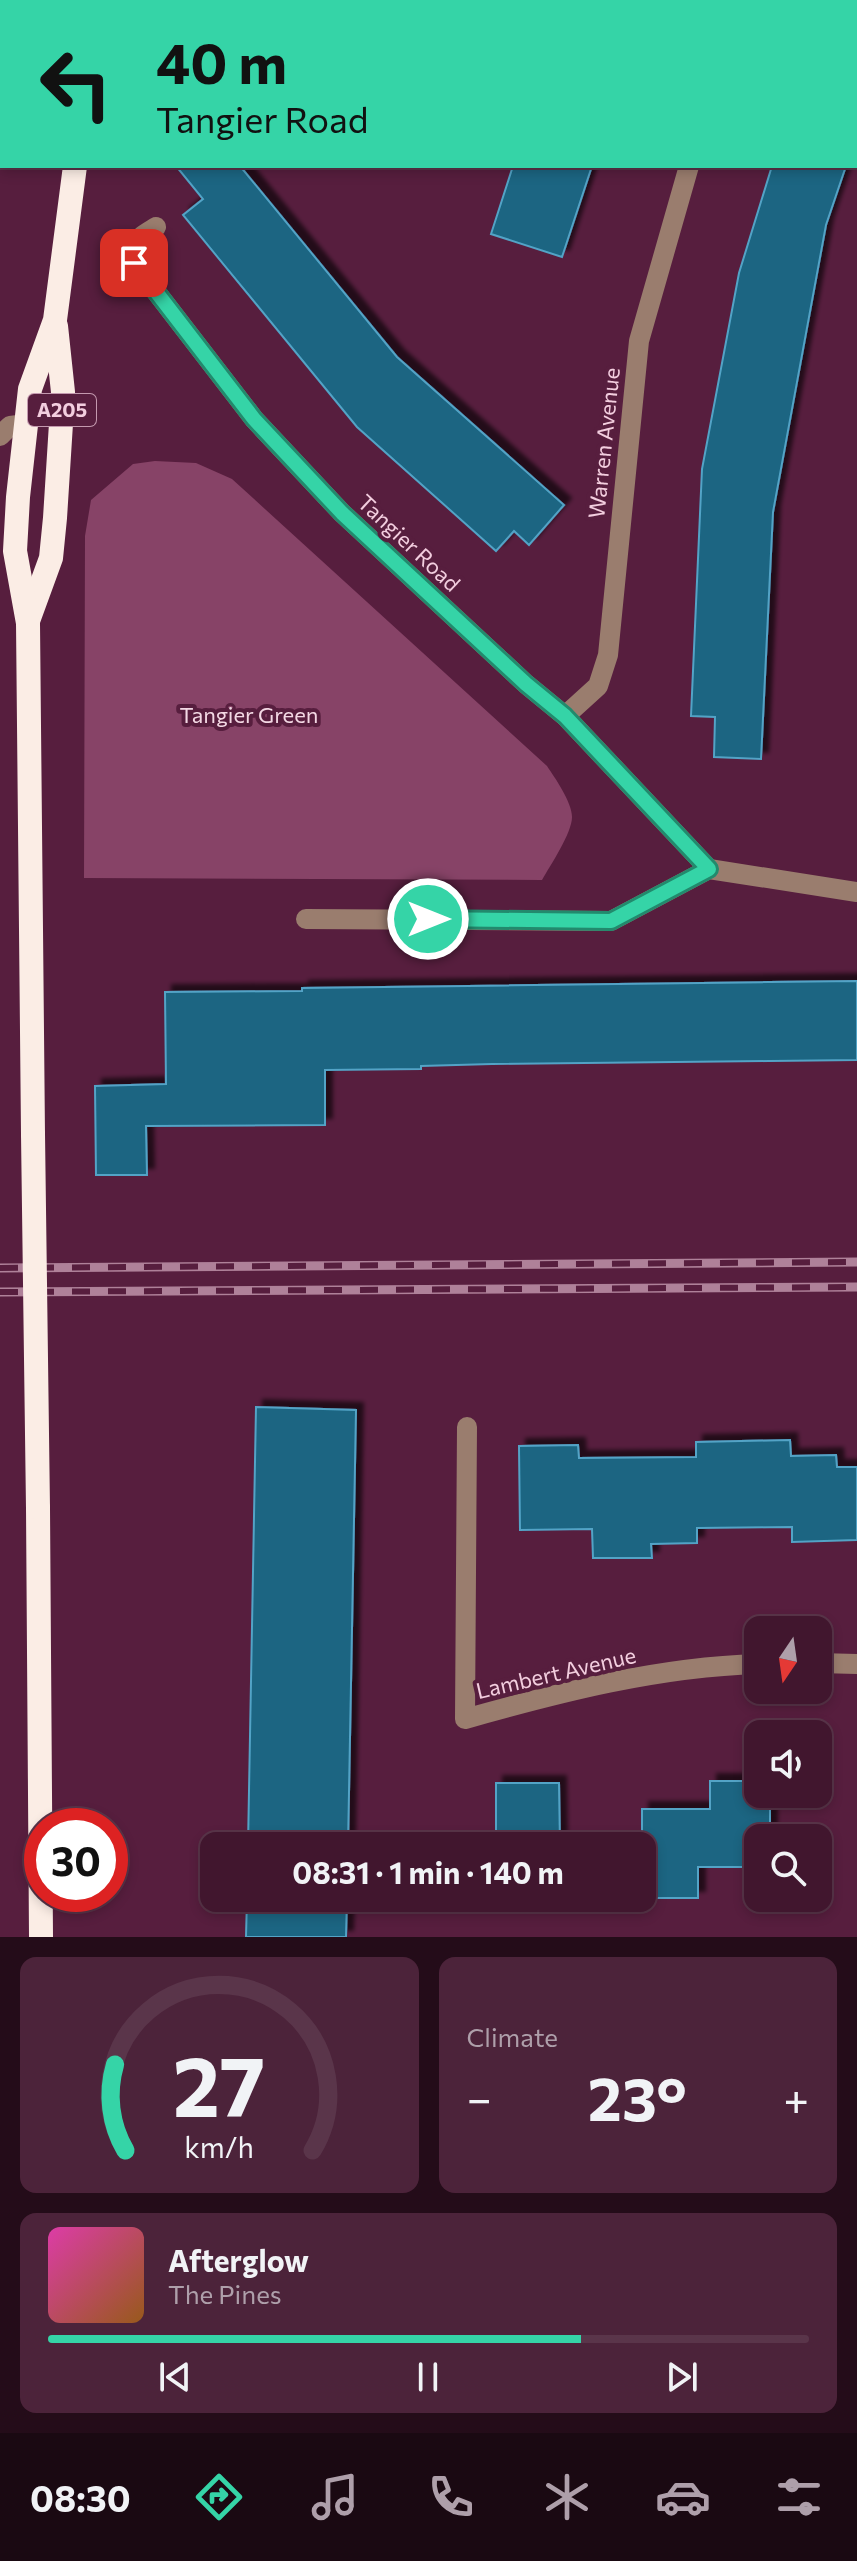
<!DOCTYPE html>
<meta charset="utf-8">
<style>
body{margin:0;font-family:Commissioner,sans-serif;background:#4c233a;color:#f1f3f6;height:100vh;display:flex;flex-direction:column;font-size:30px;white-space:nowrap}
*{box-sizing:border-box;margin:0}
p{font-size:26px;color:#ae9faa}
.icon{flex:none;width:44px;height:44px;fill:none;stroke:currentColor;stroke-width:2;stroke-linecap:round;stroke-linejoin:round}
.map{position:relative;height:1937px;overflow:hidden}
.sheet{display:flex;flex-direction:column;gap:20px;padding:20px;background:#240c19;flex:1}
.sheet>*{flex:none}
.top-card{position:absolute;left:0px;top:0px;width:858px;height:168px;box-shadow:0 4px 12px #0003,0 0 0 2px #5a354a;background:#35d4a7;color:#111;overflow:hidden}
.needle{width:52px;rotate:193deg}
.fabs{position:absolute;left:744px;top:1616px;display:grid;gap:16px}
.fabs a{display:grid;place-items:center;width:88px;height:88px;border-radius:16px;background:#41162e;box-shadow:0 4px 12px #0003,0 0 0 2px #5a354a;font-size:40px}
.speed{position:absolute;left:24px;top:1808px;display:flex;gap:16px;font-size:40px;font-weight:700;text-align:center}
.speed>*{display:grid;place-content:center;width:104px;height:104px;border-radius:50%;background:#41162e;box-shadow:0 4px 12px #0003,0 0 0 2px #5a354a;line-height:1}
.speed .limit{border:12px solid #d22;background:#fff;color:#111}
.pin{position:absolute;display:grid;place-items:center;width:68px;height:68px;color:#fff;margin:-34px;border-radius:16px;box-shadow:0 4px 12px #0006}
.me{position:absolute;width:88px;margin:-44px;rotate:90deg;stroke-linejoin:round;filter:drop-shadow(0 0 6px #0008)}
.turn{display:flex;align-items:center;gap:28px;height:168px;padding:0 24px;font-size:36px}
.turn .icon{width:104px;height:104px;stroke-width:2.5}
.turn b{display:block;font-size:56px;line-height:68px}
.big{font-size:60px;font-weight:700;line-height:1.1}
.sheet .widget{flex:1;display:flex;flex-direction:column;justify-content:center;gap:12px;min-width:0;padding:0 28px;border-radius:16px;background:#4c233a}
.sheet .dial{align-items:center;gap:0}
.dial svg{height:208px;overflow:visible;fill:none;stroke:#5a354a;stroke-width:7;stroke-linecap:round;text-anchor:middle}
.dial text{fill:#f1f3f6;stroke:none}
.song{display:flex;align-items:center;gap:24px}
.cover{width:96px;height:96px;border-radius:12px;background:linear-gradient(135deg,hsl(320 70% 55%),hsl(30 70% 35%))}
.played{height:8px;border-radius:4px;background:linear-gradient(90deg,#35d4a7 70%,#5a354a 70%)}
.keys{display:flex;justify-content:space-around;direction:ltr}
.heat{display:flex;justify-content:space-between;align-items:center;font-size:44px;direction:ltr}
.sheet .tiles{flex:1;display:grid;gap:20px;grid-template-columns:1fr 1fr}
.widget:last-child{grid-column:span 2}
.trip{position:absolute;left:200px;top:1832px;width:456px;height:80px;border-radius:16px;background:#41162e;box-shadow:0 4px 12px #0003,0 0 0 2px #5a354a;font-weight:700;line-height:80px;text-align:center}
.dock{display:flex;height:128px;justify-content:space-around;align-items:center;background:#1a0912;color:#ae9faa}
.dock .icon{width:56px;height:56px}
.dock .selected{color:#35d4a7}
.dock b{font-size:36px;color:#f1f3f6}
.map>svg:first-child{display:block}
</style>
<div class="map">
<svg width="857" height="1937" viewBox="0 0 857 1937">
<defs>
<filter id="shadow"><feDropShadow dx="7" dy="-7" stdDeviation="2" flood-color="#0009"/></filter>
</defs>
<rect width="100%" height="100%" fill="#571e3e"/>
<!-- green -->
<path fill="#874367" d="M155,461L196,463L232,479L547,766C555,778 572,802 572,817C572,833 550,866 542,880L84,878L85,536L91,500L133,464Z"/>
<!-- building -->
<g fill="#1a6582" stroke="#53a3c6" stroke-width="2" filter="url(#shadow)">
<polygon points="176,166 240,166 397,357 564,505 529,545 514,531 496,551 357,427 183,215 203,199"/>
<polygon points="513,166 592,166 562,257 491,234"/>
<polygon points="772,166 846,166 826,225 773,512 761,759 714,757 715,717 691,716 702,469 739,273"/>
<polygon points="857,981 857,1060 492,1064 421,1066 421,1069 325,1070 325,1125 146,1126 147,1175 96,1175 95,1086 166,1084 165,992 302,991 302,988"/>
<polygon points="256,1407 356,1410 348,1846 248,1846"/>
<polygon points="790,1440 791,1456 836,1455 837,1467 857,1467 857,1540 792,1542 792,1527 697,1528 697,1543 651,1544 652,1558 593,1558 592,1529 520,1530 519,1446 578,1445 579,1458 696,1457 696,1442"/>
<polygon points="710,1781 758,1781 758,1794 770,1794 770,1838 758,1838 758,1867 698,1867 698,1898 642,1898 642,1809 710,1809"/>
<polygon points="496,1783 559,1783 560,1846 496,1846"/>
<polygon points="247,1898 347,1898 346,1937 246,1937"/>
</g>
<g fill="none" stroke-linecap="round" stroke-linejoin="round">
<!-- minor -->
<g stroke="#9a7d6e" stroke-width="20">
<polyline points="742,2 743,0"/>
<polyline points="0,130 2,130"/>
<path d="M156,227C138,238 132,240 134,263L254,419L342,513L526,684L565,716L709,869"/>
<polyline points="0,436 10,426 26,424"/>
<polyline points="565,716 598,686 608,655 639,341 689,166"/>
<polyline points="306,919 611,921 709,869 857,892"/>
<path d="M467,1427L465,1719C561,1692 658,1667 758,1664"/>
<polyline points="818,1663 857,1664"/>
</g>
<!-- highway -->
<g stroke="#fbede5" stroke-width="24">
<polyline points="104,2 104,0"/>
<polyline points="28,621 51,558 55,518 63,392 56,326"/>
<polyline points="33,1134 28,623 15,551 18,497 30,389 55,320 75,166"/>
<polyline points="38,1508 41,1937"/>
</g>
<defs>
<g id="rail">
<polyline points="0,1268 857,1262"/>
<polyline points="0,1292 857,1287"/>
</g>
</defs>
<!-- rail casing -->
<use href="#rail" stroke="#af8199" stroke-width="9"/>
<!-- rail -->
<use href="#rail" stroke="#571e3e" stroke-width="6" stroke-dasharray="18" stroke-linecap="butt"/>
<!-- highway-bridge -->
<polyline stroke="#fbede5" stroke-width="24" points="33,1134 38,1508"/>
</g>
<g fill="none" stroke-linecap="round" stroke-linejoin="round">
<defs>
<polyline id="route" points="134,263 254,419 342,513 526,684 565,716 709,869 611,921 428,919"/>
</defs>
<!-- route casing -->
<use href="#route" stroke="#228a6d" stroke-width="20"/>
<!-- route -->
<use href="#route" stroke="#35d4a7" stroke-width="14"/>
</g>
<g text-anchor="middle" stroke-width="8" stroke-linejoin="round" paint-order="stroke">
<!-- shield labels -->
<rect fill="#571e3e" stroke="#c499af" stroke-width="2" x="28" y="394" width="68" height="32" rx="6"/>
<g font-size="20" font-weight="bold" fill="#f3cedf">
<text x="62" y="417">A205</text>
</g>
<!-- street labels -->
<g font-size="22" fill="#f3cedf" stroke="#571e3e">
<text transform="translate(604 443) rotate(-84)" y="8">Warren Avenue</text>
<text transform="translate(409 543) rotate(43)" y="8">Tangier Road</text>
<text transform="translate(556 1673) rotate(-13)" y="8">Lambert Avenue</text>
</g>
<!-- park labels -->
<g font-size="22" fill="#f3d8e4" stroke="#571e3e">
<text x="249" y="723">Tangier Green</text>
</g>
</g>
</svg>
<div class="fabs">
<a><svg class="needle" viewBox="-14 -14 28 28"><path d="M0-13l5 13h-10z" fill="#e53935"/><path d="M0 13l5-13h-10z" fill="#ae9faa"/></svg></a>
<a><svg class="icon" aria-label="sound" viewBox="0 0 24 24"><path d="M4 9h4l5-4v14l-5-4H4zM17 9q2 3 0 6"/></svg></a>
<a><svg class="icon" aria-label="search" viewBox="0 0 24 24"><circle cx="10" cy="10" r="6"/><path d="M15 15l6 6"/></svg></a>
</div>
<div class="speed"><div class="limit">30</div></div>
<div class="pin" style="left:134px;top:263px;background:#d93025"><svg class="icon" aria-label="arrive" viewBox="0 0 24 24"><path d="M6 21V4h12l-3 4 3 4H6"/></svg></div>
<svg class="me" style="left:428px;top:919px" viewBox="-20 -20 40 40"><circle r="17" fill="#35d4a7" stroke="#fff" stroke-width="3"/><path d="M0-11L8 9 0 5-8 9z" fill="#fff"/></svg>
<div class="trip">08:31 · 1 min · 140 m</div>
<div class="top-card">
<div class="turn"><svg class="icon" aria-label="left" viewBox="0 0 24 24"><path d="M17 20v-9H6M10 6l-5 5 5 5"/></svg><div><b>40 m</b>Tangier Road</div></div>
</div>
</div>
<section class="sheet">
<div class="tiles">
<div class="widget dial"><svg viewBox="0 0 100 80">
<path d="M14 69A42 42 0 1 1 86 69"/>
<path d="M14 69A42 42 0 0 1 10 36" stroke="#35d4a7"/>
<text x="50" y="56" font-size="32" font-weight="700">27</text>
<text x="50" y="72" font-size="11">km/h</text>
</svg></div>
<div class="widget"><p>Climate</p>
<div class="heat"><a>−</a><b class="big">23°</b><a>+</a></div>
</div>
<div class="widget">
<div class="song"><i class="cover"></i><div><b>Afterglow</b><p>The Pines</p></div></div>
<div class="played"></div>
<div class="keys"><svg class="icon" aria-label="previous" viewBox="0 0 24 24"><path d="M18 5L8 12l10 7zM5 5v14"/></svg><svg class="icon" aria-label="pause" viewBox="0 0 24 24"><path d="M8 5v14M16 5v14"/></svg><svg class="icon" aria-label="next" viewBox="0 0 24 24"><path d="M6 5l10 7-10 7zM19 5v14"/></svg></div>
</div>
</div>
</section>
<nav class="dock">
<b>08:30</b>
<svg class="icon selected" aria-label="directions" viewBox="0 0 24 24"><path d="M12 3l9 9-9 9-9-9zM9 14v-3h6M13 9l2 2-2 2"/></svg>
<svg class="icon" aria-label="music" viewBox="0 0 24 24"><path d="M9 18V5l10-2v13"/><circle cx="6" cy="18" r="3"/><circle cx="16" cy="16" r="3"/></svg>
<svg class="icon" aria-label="phone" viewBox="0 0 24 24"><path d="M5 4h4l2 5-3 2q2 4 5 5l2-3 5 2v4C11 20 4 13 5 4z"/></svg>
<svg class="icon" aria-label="climate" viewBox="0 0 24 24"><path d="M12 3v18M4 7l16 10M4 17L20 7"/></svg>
<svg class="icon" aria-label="car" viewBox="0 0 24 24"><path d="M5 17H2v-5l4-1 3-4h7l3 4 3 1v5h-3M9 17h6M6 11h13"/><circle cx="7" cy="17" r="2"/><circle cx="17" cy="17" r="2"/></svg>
<svg class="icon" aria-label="filters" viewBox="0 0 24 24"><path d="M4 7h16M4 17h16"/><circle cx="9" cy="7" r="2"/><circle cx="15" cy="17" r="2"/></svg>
</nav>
